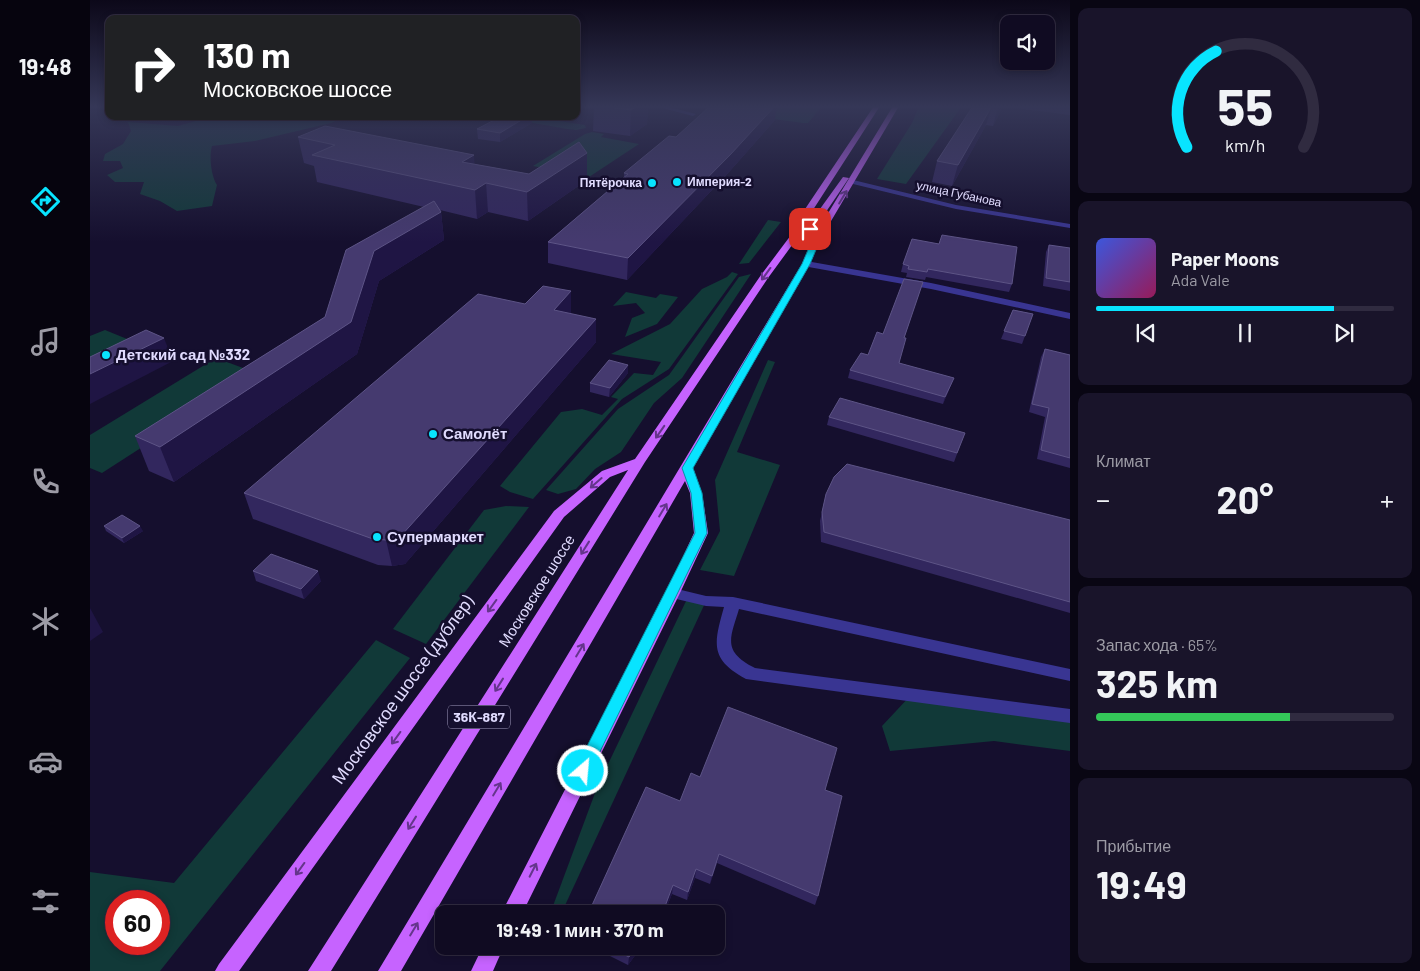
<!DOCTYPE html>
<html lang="ru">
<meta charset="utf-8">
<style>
body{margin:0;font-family:Barlow,sans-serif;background:#19142a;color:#f1f3f6;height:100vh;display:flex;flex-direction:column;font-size:19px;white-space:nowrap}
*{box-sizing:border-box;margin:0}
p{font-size:16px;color:#9c9ba5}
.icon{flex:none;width:28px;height:28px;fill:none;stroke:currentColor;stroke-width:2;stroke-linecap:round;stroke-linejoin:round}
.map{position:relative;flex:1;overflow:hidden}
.drawer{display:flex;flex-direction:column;gap:8px;padding:8px;background:#090613;width:350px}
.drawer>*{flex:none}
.guide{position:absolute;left:15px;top:15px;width:475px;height:105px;border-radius:10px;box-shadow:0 2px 8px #0003,0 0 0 1px #302b40;background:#202124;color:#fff;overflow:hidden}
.fabs{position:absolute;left:910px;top:15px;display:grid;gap:10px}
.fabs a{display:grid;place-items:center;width:55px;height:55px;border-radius:10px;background:#100b22;box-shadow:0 2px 8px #0003,0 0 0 1px #302b40;font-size:25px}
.speed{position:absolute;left:15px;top:890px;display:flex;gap:10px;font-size:25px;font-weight:700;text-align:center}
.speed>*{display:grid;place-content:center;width:65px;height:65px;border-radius:50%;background:#100b22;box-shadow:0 2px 8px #0003,0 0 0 1px #302b40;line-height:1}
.speed .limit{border:8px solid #d22;background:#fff;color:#111}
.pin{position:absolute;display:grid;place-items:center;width:42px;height:42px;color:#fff;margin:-21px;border-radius:10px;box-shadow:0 2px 8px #0006}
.me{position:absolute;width:55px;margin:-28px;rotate:27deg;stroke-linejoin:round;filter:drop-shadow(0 0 4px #0008)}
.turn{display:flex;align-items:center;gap:18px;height:105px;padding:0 15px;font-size:22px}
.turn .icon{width:65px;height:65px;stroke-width:2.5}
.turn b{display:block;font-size:35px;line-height:42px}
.big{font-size:38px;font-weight:700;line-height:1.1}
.drawer .tile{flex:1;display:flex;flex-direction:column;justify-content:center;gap:8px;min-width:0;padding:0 18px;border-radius:10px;background:#19142a}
.drawer .dial{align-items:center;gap:0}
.dial svg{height:130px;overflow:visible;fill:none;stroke:#302b40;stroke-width:7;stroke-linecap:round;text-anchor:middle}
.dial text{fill:#f1f3f6;stroke:none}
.song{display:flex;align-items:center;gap:15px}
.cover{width:60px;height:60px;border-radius:8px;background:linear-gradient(135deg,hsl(230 70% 55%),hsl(330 70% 35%))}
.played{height:5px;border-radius:2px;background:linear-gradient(90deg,#08e4ff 80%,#302b40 80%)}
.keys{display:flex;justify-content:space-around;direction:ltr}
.heat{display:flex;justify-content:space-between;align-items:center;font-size:28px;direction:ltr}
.charge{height:8px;border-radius:4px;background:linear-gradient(90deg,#34c759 65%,#302b40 0)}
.trip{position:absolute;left:345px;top:905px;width:290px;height:50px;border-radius:10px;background:#100b22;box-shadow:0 2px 8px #0003,0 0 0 1px #302b40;font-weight:700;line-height:50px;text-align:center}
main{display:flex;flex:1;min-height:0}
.dock{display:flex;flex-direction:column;width:90px;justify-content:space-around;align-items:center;background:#06040e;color:#9c9ba5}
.dock .icon{width:35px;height:35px}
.dock .selected{color:#08e4ff}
.dock b{font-size:22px;color:#f1f3f6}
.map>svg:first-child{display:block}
</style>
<main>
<nav class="dock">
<b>19:48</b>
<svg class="icon selected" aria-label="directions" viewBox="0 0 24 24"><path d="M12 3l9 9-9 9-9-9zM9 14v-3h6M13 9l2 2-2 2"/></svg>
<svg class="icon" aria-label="music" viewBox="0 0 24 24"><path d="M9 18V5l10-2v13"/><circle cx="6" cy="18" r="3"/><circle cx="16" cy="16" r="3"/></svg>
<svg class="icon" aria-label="phone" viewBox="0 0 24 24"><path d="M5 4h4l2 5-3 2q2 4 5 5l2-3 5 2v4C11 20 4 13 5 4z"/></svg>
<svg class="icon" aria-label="climate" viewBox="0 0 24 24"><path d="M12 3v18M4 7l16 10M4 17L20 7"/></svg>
<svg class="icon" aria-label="car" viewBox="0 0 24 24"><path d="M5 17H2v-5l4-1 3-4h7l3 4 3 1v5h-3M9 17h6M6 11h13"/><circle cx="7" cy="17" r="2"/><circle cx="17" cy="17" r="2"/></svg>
<svg class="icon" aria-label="filters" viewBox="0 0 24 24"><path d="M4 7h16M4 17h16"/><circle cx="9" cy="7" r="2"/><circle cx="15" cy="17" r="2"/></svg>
</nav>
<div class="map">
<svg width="980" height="971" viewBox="0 0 980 971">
<rect width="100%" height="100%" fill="#150f2e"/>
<!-- green -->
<g fill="#113938" fill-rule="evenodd">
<polygon points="630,106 732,106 718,123 713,123 624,111"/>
<polygon points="829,106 872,106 816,184 787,179 822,123"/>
<path d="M124,116H258L241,123L165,141L122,146C119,156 121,176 127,185L122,206L87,211L70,201L50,194L54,182H25L17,175L33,168L30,161H13L15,154L33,144L41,131L38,122L88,126Z"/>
<polygon points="404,116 437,116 495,125 496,128 486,130 477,129"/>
<polygon points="502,132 514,134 511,137 549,144 499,177 443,166 495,134"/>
<polygon points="678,220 691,222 659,263 649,264"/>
<polygon points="642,272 648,274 579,369 532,399 443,499 420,492 410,486 471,412 492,409 512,415 528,399 521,397 544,373 563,375 571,362 521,354 580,324 612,289 637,277"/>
<polygon points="661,274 592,378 564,403 531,452 505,469 486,489 468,494 456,490 528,409 579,375 649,277"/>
<polygon points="536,292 566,298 570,294 588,297 567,324 535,337 542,318 555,313 546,303 523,306"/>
<polygon points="15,330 47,343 0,365 0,336"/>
<polygon points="126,358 167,373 12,473 0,468 0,435"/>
<polygon points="678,360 685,362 647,452 690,465 644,576 610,570 630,531 625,480"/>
<polygon points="416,506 439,507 336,644 303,629 394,510"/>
<polygon points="598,597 616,601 471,914 460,914 508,785"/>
<path d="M286,640L320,658L70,971H0V872L84,883ZM26,901H69V944H26Z"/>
<polygon points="821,695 980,716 980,751 904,741 800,751 792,726"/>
</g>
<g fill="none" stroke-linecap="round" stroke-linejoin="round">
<!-- minor -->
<g fill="#393592" fill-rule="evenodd">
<polygon points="565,106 575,106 606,114 603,116"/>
<polygon points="759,179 866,205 980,224 980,228 866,209 759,183"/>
<polygon points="716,261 841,283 980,313 980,319 841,289 713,266 712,264"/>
<path d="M583,588L616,596L643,597L980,669V681L649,609C640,639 632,651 665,668L980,709V723L656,679C619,659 624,643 634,607L616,606L578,597L576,593L578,589Z"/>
</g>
<!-- primary -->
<g fill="#c663ff" fill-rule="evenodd">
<polygon points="784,106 790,106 710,230 717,227 753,177 759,178 723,231 708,237 678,278 555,462 241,971 218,971 538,470 520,477 474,517 149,971 125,971 129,964 464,511 512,471 545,459 671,275 701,235 703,227"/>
<polygon points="803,106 809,106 731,238 720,264 603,468 612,493 618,533 590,593 432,914 411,914 576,593 604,533 600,493 595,481 311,971 288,971 712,264 723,238"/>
<polygon points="393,946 414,946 403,971 381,971"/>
</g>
</g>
<!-- wall -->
<g fill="#32275e">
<polygon points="504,106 558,106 557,124 540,136 503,131"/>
<polygon points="883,106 913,106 903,126 896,125 862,186 842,182 847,161"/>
<polygon points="919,106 980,106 980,115 918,107"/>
<polygon points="685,120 639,172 537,280 458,263 458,242 534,177 534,173 586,137"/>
<polygon points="442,123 410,142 388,139 387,129"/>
<polygon points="208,137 384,155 384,164 439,174 497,153 497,180 438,221 398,212 387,219 350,210 351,212 354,240 289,281 267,354 84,482 59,471 45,436 235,317 334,207 227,182 224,166 214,163"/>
<polygon points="959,245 980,248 980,291 953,286 956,252"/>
<polygon points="813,264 922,284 919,292 836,277 835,280 816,277 817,273 811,272"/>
<polygon points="833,282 814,338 809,363 864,378 853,404 758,378 760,370 778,355 793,334"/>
<polygon points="923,310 943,314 932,344 911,339"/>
<polygon points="481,314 506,319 506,342 315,564 302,566 288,565 163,519 154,493"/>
<polygon points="955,349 980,355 980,468 947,459 955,417 939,412 951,357"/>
<polygon points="538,373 519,397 500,392 500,383"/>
<polygon points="739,417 875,433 864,462 737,425"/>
<polygon points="736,494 980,520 980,613 731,542 730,521"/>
<polygon points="14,526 53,531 34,543 16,531"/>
<polygon points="163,571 231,581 214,599 166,581"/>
<polygon points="610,777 735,790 728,896 725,905 627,863 620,884 605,878 597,900 582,894 574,914 498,914 590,801"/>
<polygon points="500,946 552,946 538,965"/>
</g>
<!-- shaded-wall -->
<g fill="#1f1544">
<polygon points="547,106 558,106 557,124 540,136 541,110"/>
<polygon points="685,106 687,106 685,120 639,172 537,280 538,258"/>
<polygon points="902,106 896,125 862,186 868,165"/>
<polygon points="909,106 913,106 903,126 908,107"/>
<polygon points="438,116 442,116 442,123 410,142 410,133"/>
<polygon points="497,153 497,180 438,221 437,192"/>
<polygon points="384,155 386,182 372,162"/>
<polygon points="396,183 398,212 387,219 385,190"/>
<polygon points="351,212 354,240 289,281 267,354 84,482 70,447 261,322 284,251"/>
<polygon points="481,291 481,314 464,310"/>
<polygon points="506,319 506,342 315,564 302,566 296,540"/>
<polygon points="74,338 83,361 0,404 0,374"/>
<polygon points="538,365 538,373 519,397 520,388"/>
<polygon points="864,378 861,385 853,404 855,397"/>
<polygon points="50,526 53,531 34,543 32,538"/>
<polygon points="228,571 231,581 214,599 211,589"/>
<polygon points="0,608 13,632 0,641"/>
<polygon points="629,854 627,863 620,884 622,876"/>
<polygon points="606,869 605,878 597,900 598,892"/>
<polygon points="583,885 582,894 574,914 571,914"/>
<polygon points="547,946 552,946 538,965 539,957"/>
</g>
<!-- building -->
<g fill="#453a6f" stroke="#5d5486">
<polygon points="511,106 547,106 541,110"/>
<polygon points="620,106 685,106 641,154 538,258 458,242 538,174 534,173 579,136 586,137"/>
<polygon points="883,106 909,106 908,107 902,106 868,165 847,161"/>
<polygon points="412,116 438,116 410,133 387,129"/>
<polygon points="235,126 384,155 372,162 439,174 489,142 497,153 437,192 396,183 385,190 222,155 245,145 208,137"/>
<polygon points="344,201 351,212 284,251 261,322 70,447 45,436 235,317 256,250"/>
<polygon points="852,235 927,247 922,284 838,269 837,272 818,269 819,266 813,264 822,239 849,244"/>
<polygon points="959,245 980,248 980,282 956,278"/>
<polygon points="814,279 833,282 814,338 816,338 809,363 864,378 855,397 760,370 771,353 778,355 787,332 793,334"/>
<polygon points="453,286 481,291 464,310 506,319 310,537 296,540 283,539 154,493 388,294 435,304"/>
<polygon points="923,310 943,314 935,336 914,331"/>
<polygon points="56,330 74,338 0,374 0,357"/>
<polygon points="955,349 980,355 980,458 951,450 959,408 942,404"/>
<polygon points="519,360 538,365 520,388 500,383"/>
<polygon points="750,398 875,433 867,453 739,417"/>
<polygon points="757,464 980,520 980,602 734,532 732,512 736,494 744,477"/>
<polygon points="32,515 50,526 32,538 14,526"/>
<polygon points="181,554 228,571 211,589 163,571"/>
<polygon points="638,707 747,748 735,790 752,796 728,896 629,854 622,876 606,869 598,892 583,885 574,909 571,914 498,914 556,787 590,801 601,773 610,777"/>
<polygon points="517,946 547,946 539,957"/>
</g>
<!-- one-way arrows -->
<defs><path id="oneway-shaft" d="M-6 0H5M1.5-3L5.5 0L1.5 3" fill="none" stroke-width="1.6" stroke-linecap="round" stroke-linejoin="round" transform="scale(1.25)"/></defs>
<g stroke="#65358c">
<use href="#oneway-shaft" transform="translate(753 197) rotate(-59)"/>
<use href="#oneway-shaft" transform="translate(676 274) rotate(126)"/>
<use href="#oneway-shaft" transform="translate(570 432) rotate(125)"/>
<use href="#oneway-shaft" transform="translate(506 483) rotate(139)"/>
<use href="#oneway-shaft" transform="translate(573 510) rotate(-59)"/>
<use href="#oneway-shaft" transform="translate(495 548) rotate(122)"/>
<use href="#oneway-shaft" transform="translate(402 606) rotate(126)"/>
<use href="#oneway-shaft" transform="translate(490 650) rotate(-59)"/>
<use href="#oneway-shaft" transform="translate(409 685) rotate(122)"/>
<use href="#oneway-shaft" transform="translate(306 738) rotate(126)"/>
<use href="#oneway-shaft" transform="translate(407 789) rotate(-59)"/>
<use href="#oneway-shaft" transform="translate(322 823) rotate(122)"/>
<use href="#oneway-shaft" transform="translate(210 869) rotate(126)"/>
<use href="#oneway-shaft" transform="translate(443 870) rotate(-63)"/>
<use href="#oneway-shaft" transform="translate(324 929) rotate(-59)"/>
</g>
<!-- sky -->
<linearGradient id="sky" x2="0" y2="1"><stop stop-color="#0c0819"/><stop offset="0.44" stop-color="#353757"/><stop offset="1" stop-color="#353757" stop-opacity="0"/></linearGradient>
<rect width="980" height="242" fill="url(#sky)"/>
<!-- route -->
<polygon fill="#08e4ff" stroke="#0594a6" points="718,228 723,228 731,238 720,264 603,468 612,493 617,533 498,776 493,778 487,776 485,771 487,766 605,533 601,493 592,468 712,264 723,238 717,229"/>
<!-- markers -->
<g fill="#08e4ff" stroke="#150f2e" stroke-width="2">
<circle cx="587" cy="182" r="5"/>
<circle cx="562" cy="183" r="5"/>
<circle cx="16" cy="355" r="5"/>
<circle cx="343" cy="434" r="5"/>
<circle cx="287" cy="537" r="5"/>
</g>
<g text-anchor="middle" stroke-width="5" stroke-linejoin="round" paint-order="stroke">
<!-- far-poi labels -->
<g font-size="12" font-weight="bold" fill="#e1dcff" stroke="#150f2e" text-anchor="start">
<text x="597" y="186">Империя-2</text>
<text x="552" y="187" text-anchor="end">Пятёрочка</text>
</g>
<!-- far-street labels -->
<g font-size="12" fill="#e1dcff" stroke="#150f2e">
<text transform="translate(869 194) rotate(12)" y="4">улица Губанова</text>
</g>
<!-- shield labels -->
<rect fill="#150f2e" stroke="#a49ec0" stroke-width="1" x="358" y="705.5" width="62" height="23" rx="4"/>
<g font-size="14" font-weight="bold" fill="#e1dcff">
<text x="389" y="722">36К-887</text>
</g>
<!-- poi labels -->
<g font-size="15" font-weight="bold" fill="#e1dcff" stroke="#150f2e" text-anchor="start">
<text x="26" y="360">Детский сад №332</text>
<text x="353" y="439">Самолёт</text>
<text x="297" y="542">Супермаркет</text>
</g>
<!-- street labels -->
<g font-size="15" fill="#e1dcff" stroke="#150f2e">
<text transform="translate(447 591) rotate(-58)" y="5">Московское шоссе</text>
</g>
<!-- near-street labels -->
<g font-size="18" fill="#e1dcff" stroke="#150f2e">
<text transform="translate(313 690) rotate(-54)" y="6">Московское шоссе (дублер)</text>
</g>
</g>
</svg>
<div class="fabs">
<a><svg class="icon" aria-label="sound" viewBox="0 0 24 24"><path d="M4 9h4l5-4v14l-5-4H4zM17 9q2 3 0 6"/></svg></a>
</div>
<div class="speed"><div class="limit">60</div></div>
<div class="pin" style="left:720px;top:229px;background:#d93025"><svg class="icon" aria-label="arrive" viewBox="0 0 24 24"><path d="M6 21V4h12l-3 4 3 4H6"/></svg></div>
<svg class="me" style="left:493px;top:771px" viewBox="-20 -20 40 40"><circle r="17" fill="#08e4ff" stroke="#fff" stroke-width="3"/><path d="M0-11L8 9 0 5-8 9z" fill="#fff"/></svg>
<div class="trip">19:49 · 1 мин · 370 m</div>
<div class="guide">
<div class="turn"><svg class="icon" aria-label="right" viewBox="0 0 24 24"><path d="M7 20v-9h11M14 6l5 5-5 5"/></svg><div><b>130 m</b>Московское шоссе</div></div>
</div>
</div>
<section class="drawer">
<div class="tile dial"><svg viewBox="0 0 100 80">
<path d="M14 69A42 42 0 1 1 86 69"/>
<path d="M14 69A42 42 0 0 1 32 10" stroke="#08e4ff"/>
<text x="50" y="56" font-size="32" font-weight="700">55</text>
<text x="50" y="72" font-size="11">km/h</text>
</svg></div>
<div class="tile">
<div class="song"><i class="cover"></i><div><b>Paper Moons</b><p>Ada Vale</p></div></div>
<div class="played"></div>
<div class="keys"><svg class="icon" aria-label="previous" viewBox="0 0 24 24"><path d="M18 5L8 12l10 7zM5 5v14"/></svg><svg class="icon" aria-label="pause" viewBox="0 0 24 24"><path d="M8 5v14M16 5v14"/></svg><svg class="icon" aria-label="next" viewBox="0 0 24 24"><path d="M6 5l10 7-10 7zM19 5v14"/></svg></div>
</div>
<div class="tile"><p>Климат</p>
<div class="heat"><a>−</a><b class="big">20°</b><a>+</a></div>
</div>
<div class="tile"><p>Запас хода · 65%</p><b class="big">325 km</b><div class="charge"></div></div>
<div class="tile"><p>Прибытие</p><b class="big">19:49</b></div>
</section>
</main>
